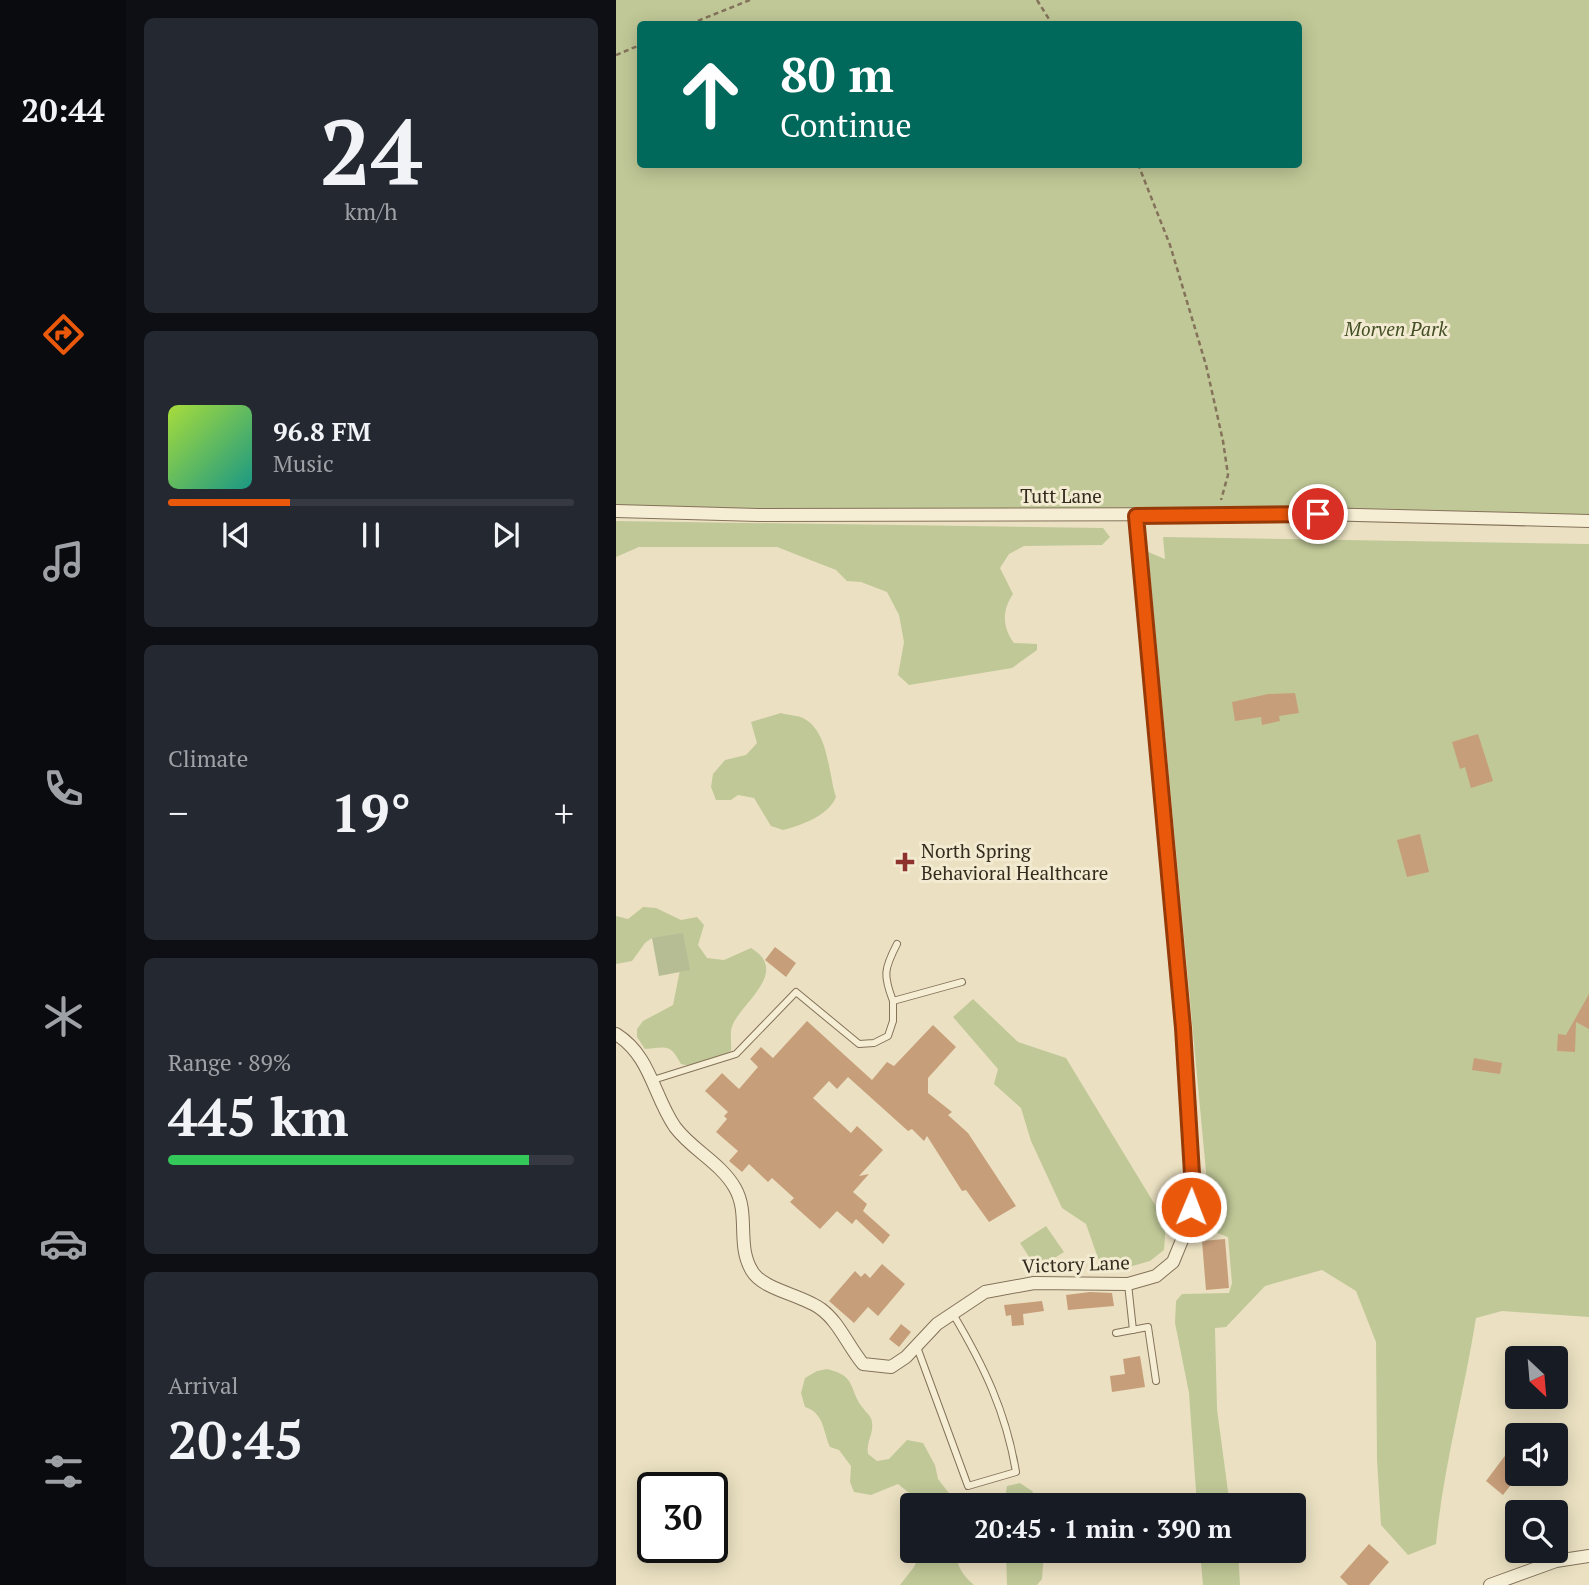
<!DOCTYPE html>
<meta charset="utf-8">
<style>
body{margin:0;font-family:"PT Serif",serif;background:#242831;color:#f1f3f6;height:100vh;display:flex;flex-direction:column;font-size:26px;white-space:nowrap}
*{box-sizing:border-box;margin:0}
p{font-size:23px;color:#9ea1a6}
.icon{flex:none;width:38px;height:38px;fill:none;stroke:currentColor;stroke-width:2;stroke-linecap:round;stroke-linejoin:round}
.map{position:relative;flex:1;overflow:hidden}
.drawer{display:flex;flex-direction:column;gap:18px;padding:18px;background:#0d0f14;width:490px}
.drawer>*{flex:none}
.hud{position:absolute;left:21px;top:21px;width:665px;height:147px;border-radius:7px;box-shadow:0 4px 18px #0003;background:#00695c;color:#fff;overflow:hidden}
.needle{width:46px;rotate:154deg}
.controls{position:absolute;left:889px;top:1346px;display:grid;gap:14px}
.controls a{display:grid;place-items:center;width:63px;height:63px;border-radius:7px;background:#171b24;box-shadow:0 4px 18px #0003;font-size:35px}
.speed{position:absolute;left:21px;top:1472px;display:flex;gap:14px;font-size:35px;font-weight:700;text-align:center}
.speed>*{display:grid;place-content:center;width:91px;height:91px;border-radius:50%;background:#171b24;box-shadow:0 4px 18px #0003;line-height:1}
.speed .limit{border:4px solid #111;border-radius:10px;background:#fff;color:#111}
.pin{position:absolute;display:grid;place-items:center;width:60px;height:60px;color:#fff;margin:-30px;border:4px solid #fff;border-radius:50%;box-shadow:0 2px 7px #0007}
.me{position:absolute;width:77px;margin:-38px;rotate:1deg;stroke-linejoin:round;filter:drop-shadow(0 0 5px #0008)}
.turn{display:flex;align-items:center;gap:24px;height:147px;padding:0 28px;font-size:32px}
.turn .icon{width:91px;height:91px;stroke-width:2.5}
.turn b{display:block;font-size:49px;line-height:60px}
.big{font-size:52px;font-weight:700;line-height:1.1}
.drawer .widget{flex:1;display:flex;flex-direction:column;justify-content:center;gap:10px;min-width:0;padding:0 24px;border-radius:10px;background:#242831}
.drawer .dial{align-items:center;gap:0}
.dial b{font-size:91px;line-height:1}
.song{display:flex;align-items:center;gap:21px}
.cover{width:84px;height:84px;border-radius:10px;background:linear-gradient(135deg,hsl(80 70% 55%),hsl(170 70% 35%))}
.played{height:7px;border-radius:4px;background:linear-gradient(90deg,#ea580c 30%,#363941 30%)}
.keys{display:flex;justify-content:space-around;direction:ltr}
.heat{display:flex;justify-content:space-between;align-items:center;font-size:38px;direction:ltr}
.charge{height:10px;border-radius:5px;background:linear-gradient(90deg,#34c759 89%,#363941 0)}
.trip{position:absolute;left:284px;top:1493px;width:406px;height:70px;border-radius:7px;background:#171b24;box-shadow:0 4px 18px #0003;font-weight:700;line-height:70px;text-align:center}
main{display:flex;flex:1;min-height:0}
.menu{display:flex;flex-direction:column;width:126px;justify-content:space-around;align-items:center;background:#090b0e;color:#9ea1a6}
.menu .icon{width:49px;height:49px}
.menu .selected{color:#ea580c}
.menu b{font-size:32px;color:#f1f3f6}
.map>svg:first-child{display:block}
</style>
<main>
<nav class="menu">
<b>20:44</b>
<svg class="icon selected" aria-label="directions" viewBox="0 0 24 24"><path d="M12 3l9 9-9 9-9-9zM9 14v-3h6M13 9l2 2-2 2"/></svg>
<svg class="icon" aria-label="music" viewBox="0 0 24 24"><path d="M9 18V5l10-2v13"/><circle cx="6" cy="18" r="3"/><circle cx="16" cy="16" r="3"/></svg>
<svg class="icon" aria-label="phone" viewBox="0 0 24 24"><path d="M5 4h4l2 5-3 2q2 4 5 5l2-3 5 2v4C11 20 4 13 5 4z"/></svg>
<svg class="icon" aria-label="climate" viewBox="0 0 24 24"><path d="M12 3v18M4 7l16 10M4 17L20 7"/></svg>
<svg class="icon" aria-label="car" viewBox="0 0 24 24"><path d="M5 17H2v-5l4-1 3-4h7l3 4 3 1v5h-3M9 17h6M6 11h13"/><circle cx="7" cy="17" r="2"/><circle cx="17" cy="17" r="2"/></svg>
<svg class="icon" aria-label="filters" viewBox="0 0 24 24"><path d="M4 7h16M4 17h16"/><circle cx="9" cy="7" r="2"/><circle cx="15" cy="17" r="2"/></svg>
</nav>
<section class="drawer">
<div class="widget dial"><b>24</b><p>km/h</p></div>
<div class="widget">
<div class="song"><i class="cover"></i><div><b>96.8 FM</b><p>Music</p></div></div>
<div class="played"></div>
<div class="keys"><svg class="icon" aria-label="previous" viewBox="0 0 24 24"><path d="M18 5L8 12l10 7zM5 5v14"/></svg><svg class="icon" aria-label="pause" viewBox="0 0 24 24"><path d="M8 5v14M16 5v14"/></svg><svg class="icon" aria-label="next" viewBox="0 0 24 24"><path d="M6 5l10 7-10 7zM19 5v14"/></svg></div>
</div>
<div class="widget"><p>Climate</p>
<div class="heat"><a>−</a><b class="big">19°</b><a>+</a></div>
</div>
<div class="widget"><p>Range · 89%</p><b class="big">445 km</b><div class="charge"></div></div>
<div class="widget"><p>Arrival</p><b class="big">20:45</b></div>
</section>
<div class="map">
<svg width="973" height="1585" viewBox="0 0 973 1585">
<rect width="100%" height="100%" fill="#ebe1c2"/>
<!-- green -->
<g fill="#c0c897" fill-rule="evenodd">
<path d="M0,0H973V524L0,512ZM24,24H682V164H24Z"/>
<path d="M0,521L487,528L494,537L486,545L408,546L393,554L384,568L397,594C386,610 386,627 398,643L421,644V650L396,668L293,685L282,675L288,642L283,615L271,592L245,582L231,581L220,570L161,547H23L0,557Z"/>
<path d="M547,537L973,544V1317L886,1311L860,1318C848,1394 827,1467 820,1544L792,1555L765,1525L761,1460L760,1342L740,1291L706,1270L649,1286L610,1327L599,1328L601,1409L613,1499L610,1505H581L573,1393L559,1323L560,1301L566,1294L613,1293L616,1283L612,1237L601,1233L595,1225L532,552L549,559Z"/>
<path d="M165,713C171,715 181,715 187,718C213,731 212,773 220,797C212,816 186,825 167,830L155,826L138,798L122,795L115,800H100L95,787L97,774L109,760L130,755L141,743L135,722Z"/>
<path d="M27,907L40,908L65,920L81,917L88,925L82,945L91,958L108,960L135,948C174,971 127,1002 117,1024C113,1032 116,1042 115,1051C103,1058 78,1068 65,1064C53,1042 51,1048 29,1049L21,1037V1029L27,1021L57,1005L64,970L36,938L29,943L16,961L0,964V916L12,919Z"/>
<polygon points="357,999 402,1042 450,1058 550,1223 548,1250 534,1261 502,1270 490,1269 483,1261 470,1224 446,1208 415,1141 405,1108 378,1084 382,1069 337,1017"/>
<polygon points="430,1226 448,1252 421,1269 404,1243"/>
<path d="M211,1369C242,1376 232,1390 247,1408C250,1413 255,1415 256,1422C258,1434 250,1441 252,1454L261,1461L273,1459L291,1440L307,1443L319,1465L322,1479L342,1505H308L282,1484L255,1495L238,1492L234,1482L235,1466L223,1450L214,1447C207,1431 208,1413 189,1407L185,1393L189,1378L201,1371Z"/>
<polygon points="404,1483 416,1491 424,1505 388,1505 391,1486"/>
<path d="M306,1551H340C340,1565 347,1576 358,1585H284L298,1567Z"/>
<polygon points="390,1551 428,1551 426,1579 421,1585 391,1585"/>
<polygon points="584,1551 622,1551 624,1585 587,1585"/>
</g>
<!-- cemetery -->
<polygon fill="#b6bd95" points="67,933 74,970 43,976 36,938"/>
<!-- building -->
<g fill="#c79e7a">
<polygon points="679,693 683,713 663,716 664,721 646,725 645,717 619,721 616,702 652,694"/>
<polygon points="862,734 877,781 855,788 849,767 844,769 836,742"/>
<polygon points="804,834 813,872 791,877 781,840"/>
<polygon points="159,947 180,963 170,977 149,960"/>
<polygon points="973,994 973,1029 960,1022 959,1052 941,1051 942,1034 950,1035"/>
<polygon points="191,1021 256,1080 271,1062 278,1066 317,1025 340,1047 312,1078 312,1093 336,1112 332,1115 352,1133 400,1206 373,1222 350,1190 346,1191 311,1136 308,1141 296,1129 292,1131 232,1077 221,1089 213,1081 197,1098 235,1133 241,1126 267,1150 243,1176 253,1174 237,1192 251,1204 247,1211 274,1235 267,1244 240,1219 236,1224 221,1211 204,1229 174,1202 178,1198 156,1178 152,1182 133,1164 126,1172 113,1161 122,1151 100,1132 111,1119 108,1116 112,1112 89,1091 106,1073 123,1089 142,1067 134,1059 145,1047 157,1058"/>
<polygon points="858,1058 886,1063 884,1074 856,1070"/>
<polygon points="609,1239 613,1288 590,1290 586,1241"/>
<polygon points="266,1264 289,1284 262,1316 252,1307 238,1323 213,1301 239,1271 245,1277 249,1273 254,1278"/>
<polygon points="474,1292 496,1293 498,1306 452,1310 450,1295"/>
<polygon points="426,1301 428,1311 407,1314 408,1325 396,1326 395,1315 390,1316 388,1305"/>
<polygon points="285,1324 295,1332 283,1347 273,1339"/>
<polygon points="524,1356 529,1387 496,1392 494,1376 509,1374 507,1359"/>
<polygon points="894,1449 901,1455 901,1477 887,1495 870,1481"/>
<polygon points="753,1544 773,1562 753,1585 732,1585 724,1577"/>
</g>
<g fill="none" stroke-linecap="round" stroke-linejoin="round">
<defs>
<g id="lane">
<polyline points="520,516 567,1028"/>
<path d="M277,1001C267,975 268,969 281,944"/>
<polyline points="37,1080 120,1054 180,992 243,1044 258,1043 272,1036 277,1021 277,1001 346,982"/>
<polyline points="512,1284 517,1330"/>
<polyline points="500,1333 532,1327 540,1381"/>
<path d="M301,1347L352,1486L400,1472C390,1412 368,1366 337,1314"/>
</g>
<g id="street">
<polyline points="0,511 142,515 702,514 973,521"/>
<path d="M0,1034C35,1056 37,1095 59,1127C76,1150 105,1163 119,1188C134,1214 120,1245 136,1271C147,1290 187,1295 205,1309C223,1322 232,1346 247,1364L275,1367L290,1357L321,1324L369,1292L418,1283L512,1284L540,1276L557,1262L573,1223L577,1190L567,1028"/>
<polyline points="874,1585 940,1561 973,1556"/>
</g>
</defs>
<!-- lane casing -->
<use href="#lane" stroke="#84725a" stroke-width="8"/>
<!-- street casing -->
<use href="#street" stroke="#84725a" stroke-width="14"/>
<!-- path -->
<g stroke="#84725a" stroke-width="2.5" stroke-dasharray="5 3.5" stroke-linecap="butt">
<polyline points="421,0 436,24"/>
<polyline points="74,24 134,0"/>
<polyline points="0,55 24,45"/>
<polyline points="522,164 554,245 590,365 607,441 612,475 605,500"/>
</g>
<!-- lane -->
<use href="#lane" stroke="#f6eed4" stroke-width="6"/>
<!-- street -->
<use href="#street" stroke="#f6eed4" stroke-width="12"/>
</g>
<g fill="none" stroke-linecap="round" stroke-linejoin="round">
<defs>
<polyline id="route" points="575,1207 577,1190 567,1028 520,516 702,514"/>
</defs>
<!-- route casing -->
<use href="#route" stroke="#983908" stroke-width="18"/>
<!-- route -->
<use href="#route" stroke="#ea580c" stroke-width="12"/>
</g>
<!-- markers -->
<path fill="#8f322e" stroke="#f3ebd1" stroke-width="2.5" d="M285.5 851.5h7v7h7v7h-7v7h-7v-7h-7v-7h7z"/>
<g text-anchor="middle" stroke-width="6" stroke-linejoin="round" paint-order="stroke">
<!-- park labels -->
<g font-size="19" font-style="italic" fill="#434f25" stroke="#f3ebd1">
<text x="780" y="336">Morven Park</text>
</g>
<!-- street labels -->
<g font-size="19" fill="#342a1e" stroke="#f3ebd1">
<text x="445" y="503">Tutt Lane</text>
<text transform="translate(460 1264) rotate(-2)" y="7">Victory Lane</text>
</g>
<!-- poi labels -->
<g font-size="19" fill="#342a1e" stroke="#f3ebd1" text-anchor="start">
<text x="305" y="858">North Spring<tspan x="305" dy="22">Behavioral Healthcare</tspan></text>
</g>
</g>
</svg>
<div class="controls">
<a><svg class="needle" viewBox="-14 -14 28 28"><path d="M0-13l5 13h-10z" fill="#e53935"/><path d="M0 13l5-13h-10z" fill="#9ea1a6"/></svg></a>
<a><svg class="icon" aria-label="sound" viewBox="0 0 24 24"><path d="M4 9h4l5-4v14l-5-4H4zM17 9q2 3 0 6"/></svg></a>
<a><svg class="icon" aria-label="search" viewBox="0 0 24 24"><circle cx="10" cy="10" r="6"/><path d="M15 15l6 6"/></svg></a>
</div>
<div class="speed"><div class="limit">30</div></div>
<div class="pin" style="left:702px;top:514px;background:#d93025"><svg class="icon" aria-label="arrive" viewBox="0 0 24 24"><path d="M6 21V4h12l-3 4 3 4H6"/></svg></div>
<svg class="me" style="left:575px;top:1207px" viewBox="-20 -20 40 40"><circle r="17" fill="#ea580c" stroke="#fff" stroke-width="3"/><path d="M0-11L8 9 0 5-8 9z" fill="#fff"/></svg>
<div class="trip">20:45 · 1 min · 390 m</div>
<div class="hud">
<div class="turn"><svg class="icon" aria-label="ahead" viewBox="0 0 24 24"><path d="M12 20V5M6 11l6-6 6 6"/></svg><div><b>80 m</b>Continue</div></div>
</div>
</div>
</main>
